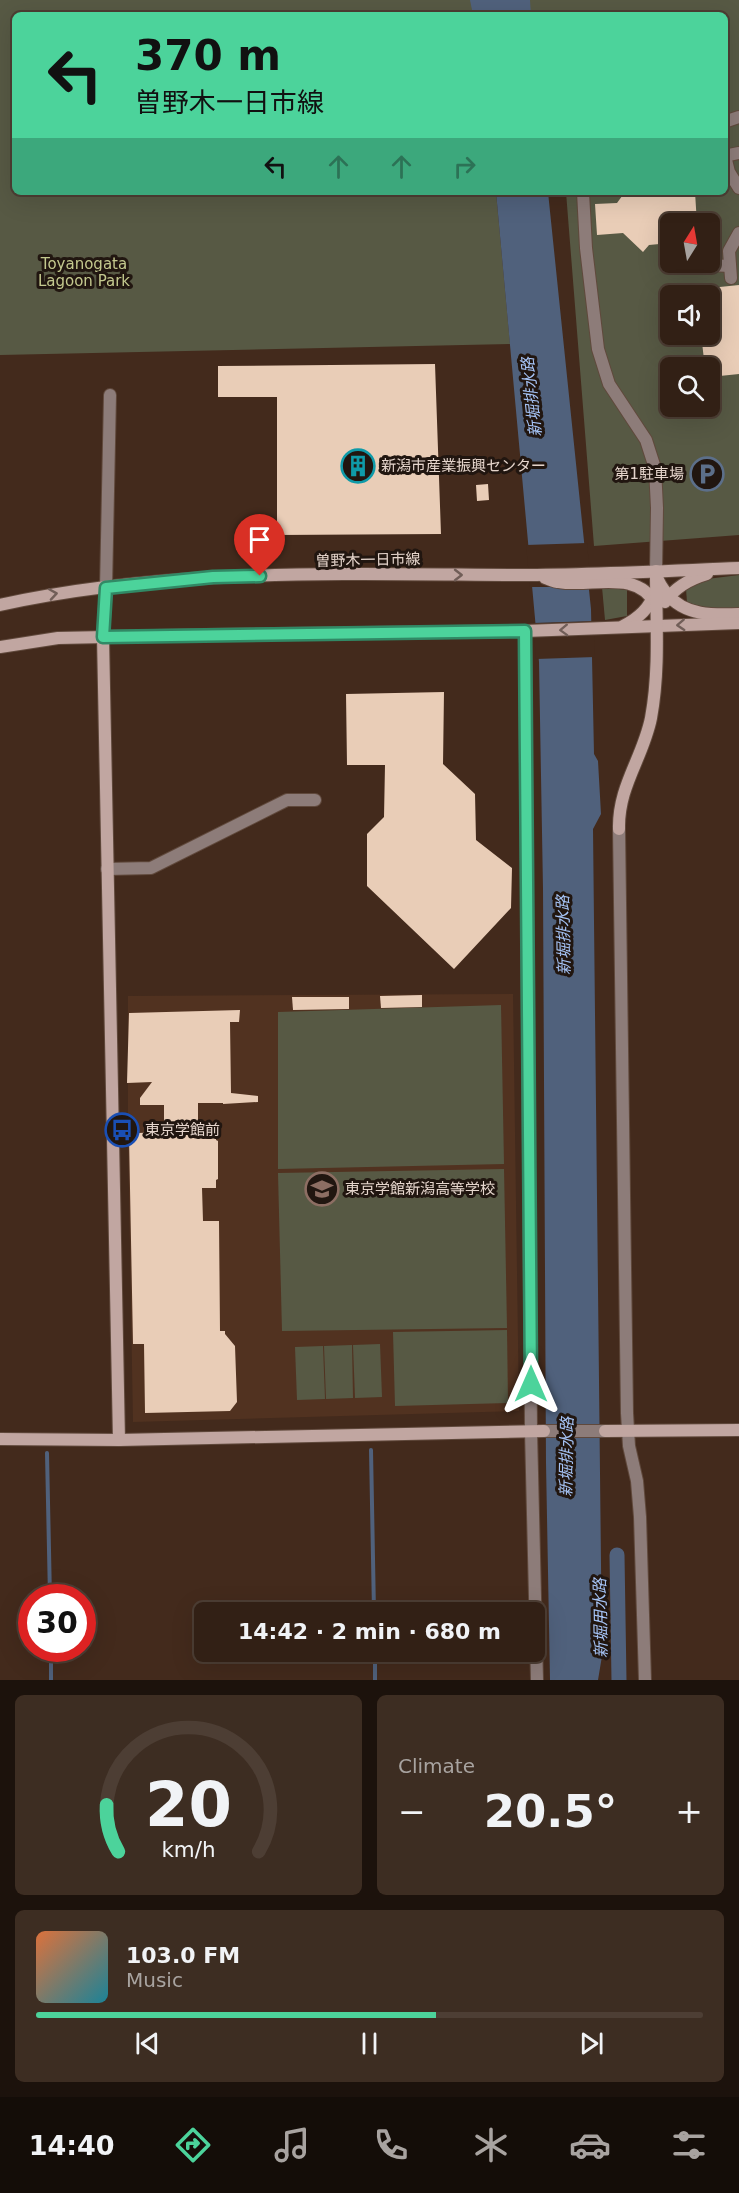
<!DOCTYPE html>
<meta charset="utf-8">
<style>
body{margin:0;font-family:"DejaVu Sans","Noto Sans JP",sans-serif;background:#3d2d22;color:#f1f3f6;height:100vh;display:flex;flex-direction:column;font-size:22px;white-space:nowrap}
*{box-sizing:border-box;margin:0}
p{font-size:20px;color:#a8a3a0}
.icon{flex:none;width:33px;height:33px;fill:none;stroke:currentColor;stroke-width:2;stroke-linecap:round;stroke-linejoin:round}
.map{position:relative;height:1680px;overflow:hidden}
.details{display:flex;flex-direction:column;gap:15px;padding:15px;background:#1c120c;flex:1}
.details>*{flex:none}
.guide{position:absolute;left:12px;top:12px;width:716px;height:183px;border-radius:9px;box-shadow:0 6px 24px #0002,0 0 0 2px #4d3e34;background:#4cd39b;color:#111;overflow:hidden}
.needle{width:39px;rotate:11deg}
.buttons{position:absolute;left:660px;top:213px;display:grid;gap:12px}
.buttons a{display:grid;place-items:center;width:60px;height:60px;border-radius:9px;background:#322015;box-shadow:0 6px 24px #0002,0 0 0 2px #4d3e34;font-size:30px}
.speed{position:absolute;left:18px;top:1584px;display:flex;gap:12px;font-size:30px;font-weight:700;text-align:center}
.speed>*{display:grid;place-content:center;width:78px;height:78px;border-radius:50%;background:#322015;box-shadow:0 6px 24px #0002,0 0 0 2px #4d3e34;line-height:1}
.speed .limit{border:9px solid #d22;background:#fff;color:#111}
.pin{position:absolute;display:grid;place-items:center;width:51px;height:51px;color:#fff;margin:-62px -26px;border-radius:50% 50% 50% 0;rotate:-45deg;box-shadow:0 0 6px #0007}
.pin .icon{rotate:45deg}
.me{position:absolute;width:66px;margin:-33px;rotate:0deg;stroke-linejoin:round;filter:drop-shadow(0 0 4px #0008)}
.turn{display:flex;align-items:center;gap:21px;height:126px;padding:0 24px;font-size:27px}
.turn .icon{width:78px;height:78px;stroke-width:2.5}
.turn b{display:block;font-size:42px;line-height:51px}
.lanes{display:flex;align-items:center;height:57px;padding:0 24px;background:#0003;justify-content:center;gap:30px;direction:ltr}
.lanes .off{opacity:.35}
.big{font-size:45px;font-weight:800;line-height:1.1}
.details .widget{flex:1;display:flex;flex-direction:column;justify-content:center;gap:9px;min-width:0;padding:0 21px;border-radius:9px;background:#3d2d22}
.details .dial{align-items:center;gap:0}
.dial svg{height:156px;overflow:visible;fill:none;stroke:#4d3e34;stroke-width:7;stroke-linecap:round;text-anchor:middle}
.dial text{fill:#f1f3f6;stroke:none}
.song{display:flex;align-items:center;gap:18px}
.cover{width:72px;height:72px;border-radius:9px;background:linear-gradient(135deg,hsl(20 70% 55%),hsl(190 70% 35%))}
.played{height:6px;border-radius:3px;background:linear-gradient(90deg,#4cd39b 60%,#4d3e34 60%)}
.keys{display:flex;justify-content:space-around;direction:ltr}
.heat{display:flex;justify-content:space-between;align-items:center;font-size:33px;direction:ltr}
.details .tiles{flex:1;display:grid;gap:15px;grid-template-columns:1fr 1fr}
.widget:last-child{grid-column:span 2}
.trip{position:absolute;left:194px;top:1602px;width:351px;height:60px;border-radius:9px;background:#322015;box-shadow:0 6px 24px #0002,0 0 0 2px #4d3e34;font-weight:800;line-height:60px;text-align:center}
.tabs{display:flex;height:96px;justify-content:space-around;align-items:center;background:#140d08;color:#a8a3a0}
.tabs .icon{width:42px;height:42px}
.tabs .current{color:#4cd39b}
.tabs b{font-size:27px;color:#f1f3f6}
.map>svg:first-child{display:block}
</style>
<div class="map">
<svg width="739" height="1680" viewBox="0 0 739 1680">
<rect width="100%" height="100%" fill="#432a1c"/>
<!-- built -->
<polygon fill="#513220" points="513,994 519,1411 133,1422 128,1136 128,996"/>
<!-- green -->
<g fill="#575944" fill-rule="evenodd">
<path d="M0,0H739V535L594,546L566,192H724V15H15V192H496L510,344L0,355ZM670,224H710V262H670ZM670,296H710V334H670ZM670,368H710V406H670Z"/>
<polygon points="739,575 739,609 714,609 687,603 686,588 707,579"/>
<polygon points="602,587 627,590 627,616 605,620"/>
<polygon points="501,1005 504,1164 278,1169 278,1012"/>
<polygon points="504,1169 507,1328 282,1331 278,1173"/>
<polygon points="507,1330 508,1403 395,1406 393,1332"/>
<polygon points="380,1344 382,1397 355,1398 353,1345"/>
<polygon points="352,1345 353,1398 326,1399 324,1346"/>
<polygon points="323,1346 325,1399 297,1400 295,1347"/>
</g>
<!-- water -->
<g fill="#50617c">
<polygon points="470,0 530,0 531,15 473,15"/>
<polygon points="496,192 548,192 591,609 594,754 598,761 601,814 593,829 602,1656 598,1680 550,1680 546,1463 543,889 539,662"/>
</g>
<!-- pier -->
<g fill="#432a1c">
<polygon points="587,543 591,587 530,587 526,545"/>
<polygon points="594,621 595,657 536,659 533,623"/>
</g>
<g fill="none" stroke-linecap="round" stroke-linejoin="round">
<!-- stream -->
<g stroke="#50617c" stroke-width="4">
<polyline points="371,1450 374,1612"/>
<polyline points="47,1453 50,1598"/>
<polyline points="51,1648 51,1680"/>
<polyline points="375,1652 375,1680"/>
</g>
<!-- canal -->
<polyline stroke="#50617c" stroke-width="15" points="617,1555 619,1680"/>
</g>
<!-- building -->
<g fill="#e9cdb7">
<polygon points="625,192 695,192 697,224 670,224 670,243 649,245 643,252 623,233 597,235 595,204 617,203"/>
<polygon points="739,285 739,374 710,377 710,368 705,368 701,334 710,334 710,288"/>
<polygon points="435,364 441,534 277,535 277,397 218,397 218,366"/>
<polygon points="488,484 489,500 477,501 476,485"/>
<polygon points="444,692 443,764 475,794 476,840 512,868 511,908 454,969 367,886 367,834 384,817 385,765 347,765 346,694"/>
<polygon points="422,995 422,1007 381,1008 380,996"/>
<polygon points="292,997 349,997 349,1009 293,1010"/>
<polygon points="240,1010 239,1022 230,1022 231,1093 258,1096 258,1102 223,1104 223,1103 198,1103 198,1132 216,1131 216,1140 218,1141 218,1179 216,1180 216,1188 202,1188 203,1221 219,1221 220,1331 225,1331 225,1334 235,1346 237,1402 230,1411 145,1413 144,1344 133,1344 129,1136 138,1136 138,1133 164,1132 164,1105 140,1105 140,1098 152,1082 127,1083 129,1013"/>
</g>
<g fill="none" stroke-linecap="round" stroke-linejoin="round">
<defs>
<g id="street">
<polyline points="724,122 739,117"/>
<polyline points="724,156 739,153"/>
<polyline points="725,156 729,172 739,188"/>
<polyline points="583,192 586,248 598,349 609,384 646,440 655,468 657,508 656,571"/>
<polyline points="705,262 708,265 730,266"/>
<polyline points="731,278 729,251 739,233"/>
<polyline points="106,588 110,395"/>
<polyline points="525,631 531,1431 537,1680"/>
<polyline points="619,829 627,1413 629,1446 637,1481 640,1517 645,1680"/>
<polyline points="107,869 151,868 287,800 315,800"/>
<polyline points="544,1431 605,1431"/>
</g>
<g id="secondary">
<path d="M657,577C659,584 663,589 667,594C685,616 713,615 739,614"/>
<path d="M545,578C549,579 554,582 559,582C591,588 637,568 656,605"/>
<polyline points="106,588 103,637 119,1440"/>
<path d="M665,602C675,587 690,579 707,574"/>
<path d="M0,605C167,568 342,574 512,575C587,575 663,571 739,568"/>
<path d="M623,626C637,619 649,610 654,594"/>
<polyline points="0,647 58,638 201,635 525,631 739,623"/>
<path d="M619,829C618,786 643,758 651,718C660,669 656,620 656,571"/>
<polyline points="605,1431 739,1430"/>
<polyline points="0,1439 119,1440 544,1431"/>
</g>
</defs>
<!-- street casing -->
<use href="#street" stroke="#60493c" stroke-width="14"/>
<!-- secondary casing -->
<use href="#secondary" stroke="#60493c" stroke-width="14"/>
<!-- street -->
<use href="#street" stroke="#8d7c79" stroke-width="12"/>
<!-- secondary -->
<use href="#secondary" stroke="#c1a6a1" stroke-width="12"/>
</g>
<!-- one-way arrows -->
<defs><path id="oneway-chevron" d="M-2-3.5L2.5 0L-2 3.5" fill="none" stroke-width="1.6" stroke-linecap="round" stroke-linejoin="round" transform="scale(1.5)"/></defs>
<g stroke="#715e58">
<use href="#oneway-chevron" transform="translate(458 575)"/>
<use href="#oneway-chevron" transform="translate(53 594) rotate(-9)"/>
<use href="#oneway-chevron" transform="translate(681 625) rotate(177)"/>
<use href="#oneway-chevron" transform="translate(564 630) rotate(178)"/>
</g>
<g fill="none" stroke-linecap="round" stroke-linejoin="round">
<defs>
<polyline id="route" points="260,576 213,577 106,588 103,637 525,631 531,1384"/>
</defs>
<!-- route casing -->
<use href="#route" stroke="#318965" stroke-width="15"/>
<!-- route -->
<use href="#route" stroke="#4cd39b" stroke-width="10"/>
</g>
<!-- icons -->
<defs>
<symbol id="building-ring" viewBox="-11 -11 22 22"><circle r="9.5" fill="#211610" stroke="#0f9aa8" stroke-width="1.5"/><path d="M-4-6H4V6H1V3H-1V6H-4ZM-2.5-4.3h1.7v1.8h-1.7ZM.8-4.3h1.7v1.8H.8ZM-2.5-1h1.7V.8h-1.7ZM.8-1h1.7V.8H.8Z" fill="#0f9aa8"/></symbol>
<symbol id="parking-ring" viewBox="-11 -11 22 22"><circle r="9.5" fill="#211610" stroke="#5c6f8a" stroke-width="1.5"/><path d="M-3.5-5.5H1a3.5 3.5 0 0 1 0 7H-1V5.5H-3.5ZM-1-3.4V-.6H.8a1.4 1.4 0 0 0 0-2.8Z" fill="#5c6f8a"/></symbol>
<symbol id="bus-ring" viewBox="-11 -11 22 22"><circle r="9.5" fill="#211610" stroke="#1a4fb4" stroke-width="1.5"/><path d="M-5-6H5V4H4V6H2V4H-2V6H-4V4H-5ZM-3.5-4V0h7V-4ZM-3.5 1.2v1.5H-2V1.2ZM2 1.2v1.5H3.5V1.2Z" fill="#1a4fb4"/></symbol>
<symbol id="school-ring" viewBox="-11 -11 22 22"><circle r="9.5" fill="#211610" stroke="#8d6e63" stroke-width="1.5"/><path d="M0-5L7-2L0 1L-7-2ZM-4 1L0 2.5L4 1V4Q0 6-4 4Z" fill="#8d6e63"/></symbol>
</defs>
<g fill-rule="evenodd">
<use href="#building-ring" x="339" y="447" width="38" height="38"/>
<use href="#parking-ring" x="688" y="455" width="38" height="38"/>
<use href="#bus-ring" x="103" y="1111" width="38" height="38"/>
<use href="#school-ring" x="303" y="1170" width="38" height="38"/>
</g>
<g text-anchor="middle" stroke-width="6" stroke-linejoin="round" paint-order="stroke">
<!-- park labels -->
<g font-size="15" fill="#c4c98e" stroke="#211610">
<text x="84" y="269">Toyanogata<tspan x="84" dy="17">Lagoon Park</tspan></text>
</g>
<!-- poi labels -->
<g font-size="15" fill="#e5d5cc" stroke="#211610" text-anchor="start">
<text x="381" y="471">新潟市産業振興センター</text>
<text x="684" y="479" text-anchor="end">第1駐車場</text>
<text x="145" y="1135">東京学館前</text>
<text x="345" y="1194">東京学館新潟高等学校</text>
</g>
<!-- street labels -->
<g font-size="15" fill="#e5d5cc" stroke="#211610">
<text transform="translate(368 560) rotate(-1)" y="5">曽野木一日市線</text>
</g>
<!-- water labels -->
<g font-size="16" font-style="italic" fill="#a5c3f5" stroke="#211610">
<text transform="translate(531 397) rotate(-96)" y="6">新堀排水路</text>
<text transform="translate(563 935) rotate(-91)" y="6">新堀排水路</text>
<text transform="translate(566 1457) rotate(-89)" y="6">新堀排水路</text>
<text transform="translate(600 1618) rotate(-91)" y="6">新堀用水路</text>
</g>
</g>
</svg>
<div class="buttons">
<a><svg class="needle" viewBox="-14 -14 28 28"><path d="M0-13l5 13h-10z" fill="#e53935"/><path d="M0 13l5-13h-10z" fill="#a8a3a0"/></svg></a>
<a><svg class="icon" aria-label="sound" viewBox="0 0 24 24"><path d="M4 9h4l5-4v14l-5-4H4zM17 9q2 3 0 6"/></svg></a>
<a><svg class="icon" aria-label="search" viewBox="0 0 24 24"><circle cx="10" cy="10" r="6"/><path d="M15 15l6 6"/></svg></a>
</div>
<div class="speed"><div class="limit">30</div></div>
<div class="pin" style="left:260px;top:576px;background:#d93025"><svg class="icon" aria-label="arrive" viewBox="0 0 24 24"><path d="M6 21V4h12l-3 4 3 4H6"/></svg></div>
<svg class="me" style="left:531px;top:1384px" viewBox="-20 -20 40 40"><path d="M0-17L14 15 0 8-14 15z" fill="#4cd39b" stroke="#fff" stroke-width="4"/></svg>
<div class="trip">14:42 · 2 min · 680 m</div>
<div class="guide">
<div class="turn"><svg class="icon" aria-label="left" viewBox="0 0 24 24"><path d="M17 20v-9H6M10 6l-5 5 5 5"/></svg><div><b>370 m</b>曽野木一日市線</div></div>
<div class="lanes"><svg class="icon" aria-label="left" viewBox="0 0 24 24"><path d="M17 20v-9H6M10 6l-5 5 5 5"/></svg><svg class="icon off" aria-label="ahead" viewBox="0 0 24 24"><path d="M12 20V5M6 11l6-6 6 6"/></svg><svg class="icon off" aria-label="ahead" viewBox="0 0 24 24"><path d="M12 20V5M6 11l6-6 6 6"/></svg><svg class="icon off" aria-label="right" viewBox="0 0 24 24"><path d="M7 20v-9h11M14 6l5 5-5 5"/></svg></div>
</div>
</div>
<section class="details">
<div class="tiles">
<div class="widget dial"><svg viewBox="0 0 100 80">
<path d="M14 69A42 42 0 1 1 86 69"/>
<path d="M14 69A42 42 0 0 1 8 45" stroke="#4cd39b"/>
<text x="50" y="56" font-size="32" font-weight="700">20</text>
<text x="50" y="72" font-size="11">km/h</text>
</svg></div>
<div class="widget"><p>Climate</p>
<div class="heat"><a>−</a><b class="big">20.5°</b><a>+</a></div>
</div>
<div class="widget">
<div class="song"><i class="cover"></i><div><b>103.0 FM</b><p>Music</p></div></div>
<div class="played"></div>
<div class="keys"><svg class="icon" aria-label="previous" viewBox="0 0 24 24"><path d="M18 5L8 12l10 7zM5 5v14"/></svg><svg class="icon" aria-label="pause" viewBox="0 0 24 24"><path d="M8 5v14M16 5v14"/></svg><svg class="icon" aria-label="next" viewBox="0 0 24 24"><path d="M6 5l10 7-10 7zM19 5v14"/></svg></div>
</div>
</div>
</section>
<nav class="tabs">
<b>14:40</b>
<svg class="icon current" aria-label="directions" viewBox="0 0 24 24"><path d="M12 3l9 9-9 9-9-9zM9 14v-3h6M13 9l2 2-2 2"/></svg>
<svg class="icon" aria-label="music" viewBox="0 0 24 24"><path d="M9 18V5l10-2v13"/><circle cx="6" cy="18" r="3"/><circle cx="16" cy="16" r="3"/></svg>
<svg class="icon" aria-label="phone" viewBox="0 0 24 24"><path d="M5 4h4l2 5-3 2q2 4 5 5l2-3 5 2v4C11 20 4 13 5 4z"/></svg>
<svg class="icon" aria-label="climate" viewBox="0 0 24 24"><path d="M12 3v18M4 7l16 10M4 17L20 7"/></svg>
<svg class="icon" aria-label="car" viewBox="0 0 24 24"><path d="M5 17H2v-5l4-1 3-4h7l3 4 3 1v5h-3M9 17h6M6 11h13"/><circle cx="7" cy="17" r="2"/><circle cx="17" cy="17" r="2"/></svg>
<svg class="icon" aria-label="filters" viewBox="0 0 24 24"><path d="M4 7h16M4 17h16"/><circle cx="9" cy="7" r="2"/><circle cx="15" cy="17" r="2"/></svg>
</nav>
